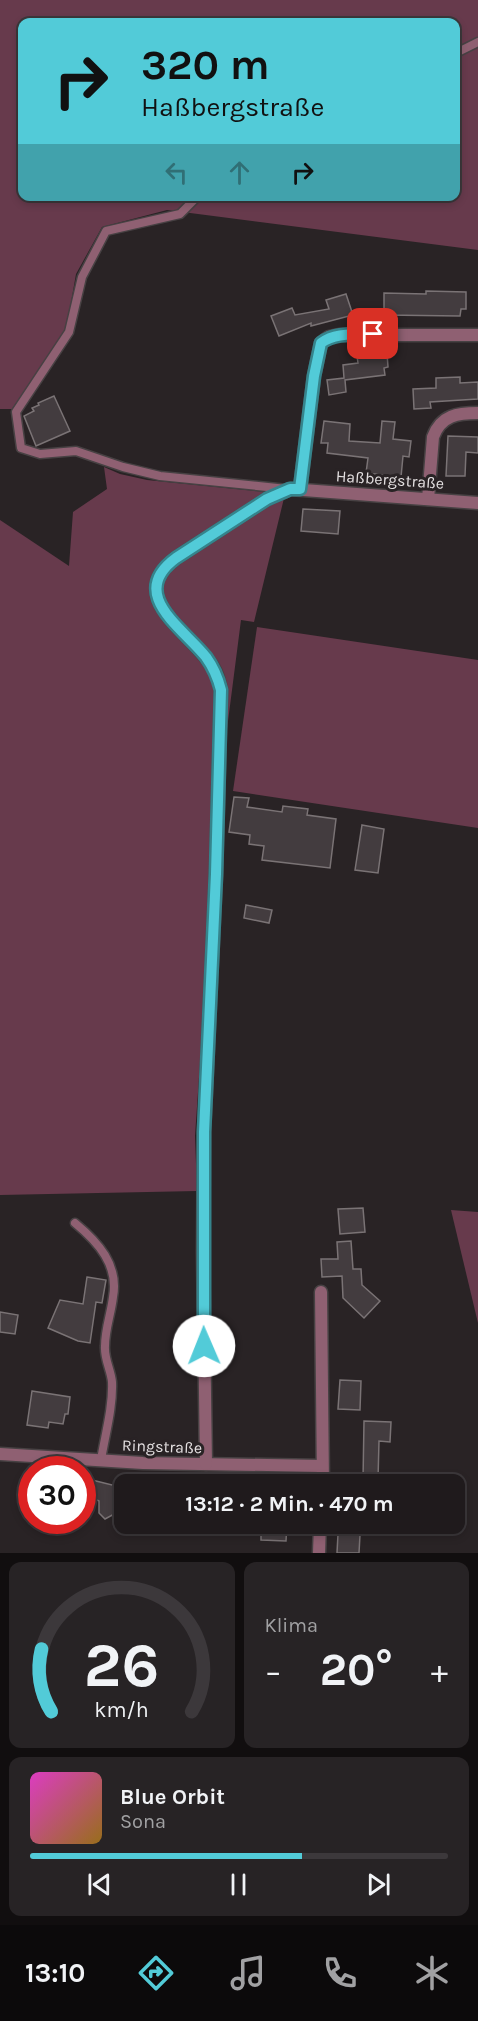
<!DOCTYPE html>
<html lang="de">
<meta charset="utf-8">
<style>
body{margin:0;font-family:Karla,sans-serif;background:#272325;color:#f1f3f6;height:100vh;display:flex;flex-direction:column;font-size:22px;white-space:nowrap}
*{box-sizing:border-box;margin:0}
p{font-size:20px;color:#a1a1a3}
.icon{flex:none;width:33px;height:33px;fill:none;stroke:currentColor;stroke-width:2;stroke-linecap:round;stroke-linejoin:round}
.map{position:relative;height:1553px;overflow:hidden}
.panel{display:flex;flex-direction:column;gap:9px;padding:9px;background:#110e0f;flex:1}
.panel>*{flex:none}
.guide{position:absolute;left:18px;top:18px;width:442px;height:183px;border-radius:12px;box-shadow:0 3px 9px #0003,0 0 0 2px #3c383b;background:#52cbd8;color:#111;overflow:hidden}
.speed{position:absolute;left:18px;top:1456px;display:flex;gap:12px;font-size:30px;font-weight:700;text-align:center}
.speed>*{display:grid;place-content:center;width:78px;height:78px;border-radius:50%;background:#1f1a1c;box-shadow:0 3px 9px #0003,0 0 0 2px #3c383b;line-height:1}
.speed .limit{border:9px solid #d22;background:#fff;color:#111}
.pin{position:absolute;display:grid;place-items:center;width:51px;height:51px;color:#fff;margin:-26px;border-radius:12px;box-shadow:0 3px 9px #0006}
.me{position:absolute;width:66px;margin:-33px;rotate:359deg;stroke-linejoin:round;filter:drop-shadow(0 0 4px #0008)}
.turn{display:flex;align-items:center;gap:21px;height:126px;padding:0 24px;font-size:27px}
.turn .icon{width:78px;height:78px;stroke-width:2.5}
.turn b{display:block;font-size:42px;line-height:51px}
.lanes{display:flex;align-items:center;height:57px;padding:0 24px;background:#0003;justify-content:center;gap:30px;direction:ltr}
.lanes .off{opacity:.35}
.big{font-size:45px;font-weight:700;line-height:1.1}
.panel .tile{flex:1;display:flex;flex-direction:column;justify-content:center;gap:9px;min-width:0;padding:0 21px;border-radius:12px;background:#272325}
.panel .dial{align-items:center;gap:0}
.dial svg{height:156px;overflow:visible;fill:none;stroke:#3c383b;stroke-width:7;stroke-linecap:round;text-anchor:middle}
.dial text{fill:#f1f3f6;stroke:none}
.song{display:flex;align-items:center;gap:18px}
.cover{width:72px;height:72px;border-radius:9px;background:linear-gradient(135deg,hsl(310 70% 55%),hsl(40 70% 35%))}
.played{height:6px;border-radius:3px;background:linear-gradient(90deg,#52cbd8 65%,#3c383b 65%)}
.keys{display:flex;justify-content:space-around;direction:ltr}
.heat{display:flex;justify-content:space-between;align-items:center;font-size:33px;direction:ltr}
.panel .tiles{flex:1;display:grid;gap:9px;grid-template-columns:1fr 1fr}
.tile:last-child{grid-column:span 2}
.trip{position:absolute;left:114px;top:1474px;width:351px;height:60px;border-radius:12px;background:#1f1a1c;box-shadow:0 3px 9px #0003,0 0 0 2px #3c383b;font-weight:700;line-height:60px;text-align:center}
.tabs{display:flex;height:96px;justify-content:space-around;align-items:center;background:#0c0a0b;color:#a1a1a3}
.tabs .icon{width:42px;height:42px}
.tabs .current{color:#52cbd8}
.tabs b{font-size:27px;color:#f1f3f6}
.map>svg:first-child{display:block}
</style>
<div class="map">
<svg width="478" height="1553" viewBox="0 0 478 1553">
<rect width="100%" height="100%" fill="#292325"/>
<!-- green -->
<g fill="#673a4c" fill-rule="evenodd">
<path d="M0,0H478V250L167,210L102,227L76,274L66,331L12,409H0ZM22,22H456V196H22Z"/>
<polygon points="104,467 120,474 147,480 285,494 254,622 241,620 227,729 218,737 213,873 195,1136 197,1191 0,1195 0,520 69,566 73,512 107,489"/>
<polygon points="257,627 478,660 478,828 233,791"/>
<polygon points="451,1210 478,1212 478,1323"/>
</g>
<!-- building -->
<g fill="#433c3f" stroke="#7a7375" stroke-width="1.5">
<polygon points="426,291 466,292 466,309 461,309 460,316 384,315 384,293 426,294"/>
<polygon points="346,294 353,315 311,326 311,323 279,336 271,316 292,308 295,315 329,309 326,300"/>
<polygon points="387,353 388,367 384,368 385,375 345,380 346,392 329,395 327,380 344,378 343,365 358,363 357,356"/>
<polygon points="460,377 460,383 478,382 478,399 430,402 431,408 414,409 413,389 436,388 436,378"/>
<polygon points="54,396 70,431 36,446 24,416 34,411 32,408 39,405 38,403"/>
<polygon points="324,421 350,424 349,441 380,443 382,421 395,422 393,439 411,441 409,457 403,456 401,477 366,473 368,458 327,453 328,443 321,443"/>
<polygon points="448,436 478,437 478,453 466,452 465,476 446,476"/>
<polygon points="303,509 340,511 338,534 301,531"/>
<polygon points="234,797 249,798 247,807 282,812 283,806 308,809 307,815 336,819 330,868 262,860 264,846 249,844 250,835 229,832"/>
<polygon points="362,825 384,829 378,873 355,870"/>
<polygon points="246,905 272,910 269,923 244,918"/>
<polygon points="363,1208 365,1232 340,1234 338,1209"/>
<polygon points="351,1241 353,1269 361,1269 362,1285 380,1301 364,1318 343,1298 342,1276 322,1277 321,1259 338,1259 337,1242"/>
<polygon points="87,1277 106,1280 102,1303 96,1302 90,1343 78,1341 48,1328 60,1300 83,1304"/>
<polygon points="0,1312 18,1315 15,1334 0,1332"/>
<polygon points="340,1380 361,1381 360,1410 338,1409"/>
<polygon points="32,1391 70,1397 68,1414 65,1414 63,1424 49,1422 48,1428 27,1425"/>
<polygon points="364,1421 391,1422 390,1442 379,1441 378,1480 363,1480"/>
<polygon points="92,1480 116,1486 124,1481 124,1512 116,1513 105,1519 99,1513 99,1501 91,1497"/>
<polygon points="261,1524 287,1524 286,1541 261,1540"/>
<polygon points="338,1534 360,1535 359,1553 337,1553"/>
</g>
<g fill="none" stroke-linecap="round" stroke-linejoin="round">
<defs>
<g id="service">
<polyline points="456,53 478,42"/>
<polyline points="198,196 180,214 106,231 82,277 69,332 16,412 21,448 40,454 76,451 123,467 160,476 287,489"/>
<path d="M75,1223C98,1242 119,1265 113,1297C111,1314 105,1329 105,1346C104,1359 111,1370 112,1382C113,1408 105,1435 101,1460"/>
</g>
<g id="minor">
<polyline points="300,489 314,376 321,343 329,337 339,335 478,335"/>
<path d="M428,499L433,437C441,415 458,413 478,413"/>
<polyline points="321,1292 323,1485"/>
<polyline points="0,1454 143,1463 322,1466"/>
<path d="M206,1464L203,1252L204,1132L216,874L221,690C219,683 218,675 214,669C194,633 122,598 176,558L267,499L290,489L478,503"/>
<polyline points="319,1553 320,1524"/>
</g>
</defs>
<!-- service casing -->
<use href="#service" stroke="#474143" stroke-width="11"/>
<!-- minor casing -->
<use href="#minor" stroke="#474143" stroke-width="15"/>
<!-- service -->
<use href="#service" stroke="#8f6072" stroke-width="8"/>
<!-- minor -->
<use href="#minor" stroke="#8f6072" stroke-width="12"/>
</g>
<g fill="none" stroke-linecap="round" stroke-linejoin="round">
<defs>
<path id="route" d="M204,1346V1132L216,874L221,690C218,678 214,668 206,657C182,627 127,594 176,558L267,499L290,489H300L314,376L321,343C336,332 355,335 373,334"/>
</defs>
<!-- route casing -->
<use href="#route" stroke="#35848c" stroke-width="15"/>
<!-- route -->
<use href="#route" stroke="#52cbd8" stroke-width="10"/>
</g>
<g text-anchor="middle" stroke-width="6" stroke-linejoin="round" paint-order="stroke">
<!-- street labels -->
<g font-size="16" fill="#e4e0e1" stroke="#292325">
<text transform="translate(390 479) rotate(4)" y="6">Haßbergstraße</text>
<text transform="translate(162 1446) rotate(2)" y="6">Ringstraße</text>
</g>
</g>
</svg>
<div class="speed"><div class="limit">30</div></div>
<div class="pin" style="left:373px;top:334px;background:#d93025"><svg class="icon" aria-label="arrive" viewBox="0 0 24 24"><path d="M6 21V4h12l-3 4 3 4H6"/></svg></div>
<svg class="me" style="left:204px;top:1346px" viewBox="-20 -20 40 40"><circle r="19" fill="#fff"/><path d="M0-13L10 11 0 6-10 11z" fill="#52cbd8"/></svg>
<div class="trip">13:12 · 2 Min. · 470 m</div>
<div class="guide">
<div class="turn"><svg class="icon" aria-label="right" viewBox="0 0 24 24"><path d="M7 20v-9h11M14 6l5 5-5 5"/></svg><div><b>320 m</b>Haßbergstraße</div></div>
<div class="lanes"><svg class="icon off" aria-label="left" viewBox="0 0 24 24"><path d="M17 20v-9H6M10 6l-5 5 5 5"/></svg><svg class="icon off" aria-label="ahead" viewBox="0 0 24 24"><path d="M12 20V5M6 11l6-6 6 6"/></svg><svg class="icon" aria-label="right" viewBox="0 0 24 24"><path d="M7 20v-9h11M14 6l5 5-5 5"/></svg></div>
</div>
</div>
<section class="panel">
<div class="tiles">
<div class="tile dial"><svg viewBox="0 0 100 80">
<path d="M14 69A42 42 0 1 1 86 69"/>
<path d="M14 69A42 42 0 0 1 9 37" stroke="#52cbd8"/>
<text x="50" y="56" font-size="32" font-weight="700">26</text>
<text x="50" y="72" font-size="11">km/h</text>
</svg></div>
<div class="tile"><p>Klima</p>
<div class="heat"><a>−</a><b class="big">20°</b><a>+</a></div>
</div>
<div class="tile">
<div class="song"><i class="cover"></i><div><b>Blue Orbit</b><p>Sona</p></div></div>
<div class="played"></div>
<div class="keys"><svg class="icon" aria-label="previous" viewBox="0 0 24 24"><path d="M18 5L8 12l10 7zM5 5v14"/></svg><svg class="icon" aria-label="pause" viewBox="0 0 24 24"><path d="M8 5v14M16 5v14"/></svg><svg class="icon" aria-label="next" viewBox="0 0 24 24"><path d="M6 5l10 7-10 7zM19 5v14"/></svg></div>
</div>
</div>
</section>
<nav class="tabs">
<b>13:10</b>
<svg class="icon current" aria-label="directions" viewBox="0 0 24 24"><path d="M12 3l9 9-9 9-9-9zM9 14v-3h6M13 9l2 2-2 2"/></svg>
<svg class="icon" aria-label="music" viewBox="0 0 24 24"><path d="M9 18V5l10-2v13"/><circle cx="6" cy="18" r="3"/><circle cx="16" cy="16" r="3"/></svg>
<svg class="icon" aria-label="phone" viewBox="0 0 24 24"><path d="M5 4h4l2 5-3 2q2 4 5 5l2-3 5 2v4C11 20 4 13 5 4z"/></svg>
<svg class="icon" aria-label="climate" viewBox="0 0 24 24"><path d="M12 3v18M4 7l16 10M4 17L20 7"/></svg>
</nav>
